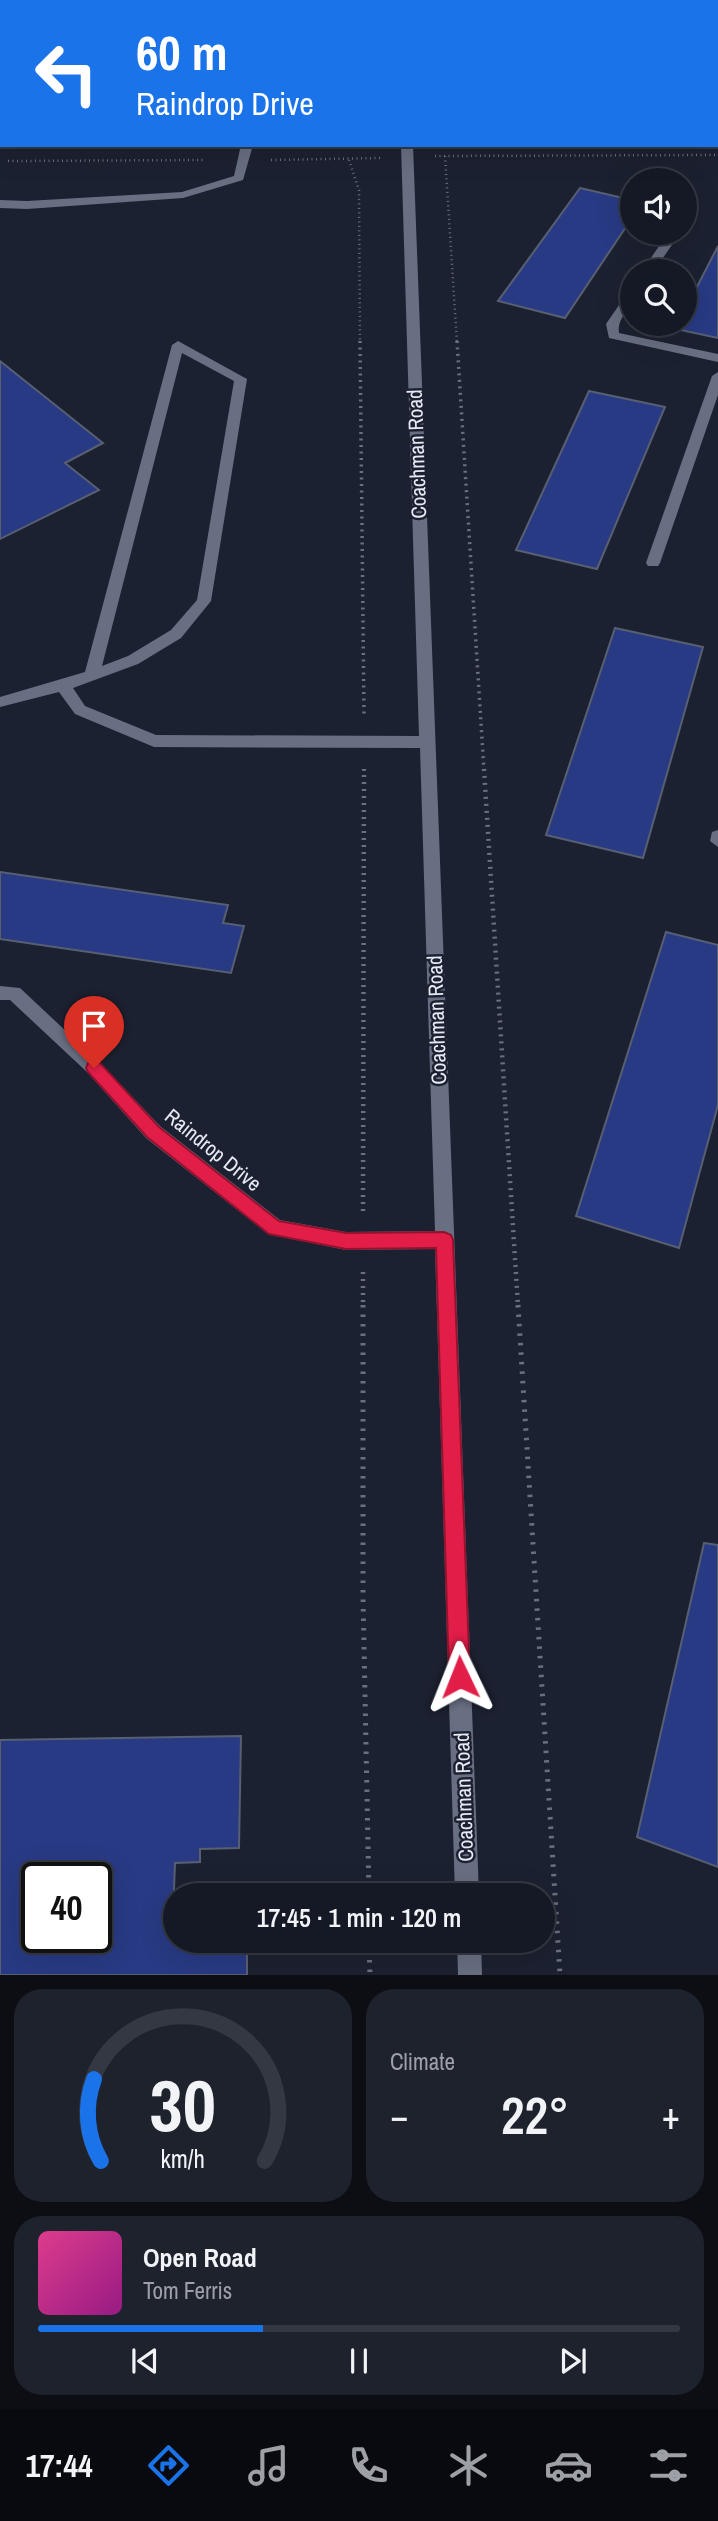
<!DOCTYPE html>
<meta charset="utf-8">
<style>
body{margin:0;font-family:"Archivo Narrow",sans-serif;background:#1e222d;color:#f1f3f6;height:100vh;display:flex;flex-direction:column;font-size:26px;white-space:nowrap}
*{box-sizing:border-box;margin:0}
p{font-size:23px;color:#9da0a7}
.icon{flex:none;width:38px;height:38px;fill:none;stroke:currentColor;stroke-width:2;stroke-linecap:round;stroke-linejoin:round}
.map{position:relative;height:1975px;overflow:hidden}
.panel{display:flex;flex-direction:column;gap:14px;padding:14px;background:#0c0e14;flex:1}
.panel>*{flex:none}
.guide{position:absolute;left:0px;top:0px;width:719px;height:147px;box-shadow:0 7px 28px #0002,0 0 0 2px #343842;background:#1a73e8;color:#fff;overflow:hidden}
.tools{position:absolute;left:620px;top:168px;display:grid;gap:14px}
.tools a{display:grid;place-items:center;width:77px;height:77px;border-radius:50%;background:#151925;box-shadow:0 7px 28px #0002,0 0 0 2px #343842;font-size:35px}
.speed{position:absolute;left:21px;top:1862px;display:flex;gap:14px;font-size:35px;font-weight:700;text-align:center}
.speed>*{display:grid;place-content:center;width:91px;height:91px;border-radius:50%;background:#151925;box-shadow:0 7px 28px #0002,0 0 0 2px #343842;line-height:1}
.speed .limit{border:4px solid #111;border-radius:10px;background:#fff;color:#111}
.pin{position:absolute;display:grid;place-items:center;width:60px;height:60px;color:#fff;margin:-72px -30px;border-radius:50% 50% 50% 0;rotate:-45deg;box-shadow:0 0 7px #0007}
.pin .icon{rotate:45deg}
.me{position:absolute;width:77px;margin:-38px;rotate:358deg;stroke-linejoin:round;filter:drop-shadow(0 0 5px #0008)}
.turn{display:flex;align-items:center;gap:24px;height:147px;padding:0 21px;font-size:32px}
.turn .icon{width:91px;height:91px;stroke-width:2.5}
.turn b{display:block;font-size:49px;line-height:60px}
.big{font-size:52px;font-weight:600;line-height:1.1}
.panel .widget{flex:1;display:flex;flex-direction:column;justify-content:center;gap:10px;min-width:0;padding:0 24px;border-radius:28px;background:#1e222d}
.panel .dial{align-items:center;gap:0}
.dial svg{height:182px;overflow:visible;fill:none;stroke:#343842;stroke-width:7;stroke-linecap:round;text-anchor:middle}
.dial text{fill:#f1f3f6;stroke:none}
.song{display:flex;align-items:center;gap:21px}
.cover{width:84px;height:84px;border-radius:10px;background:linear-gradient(135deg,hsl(330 70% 55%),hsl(310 70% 35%))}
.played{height:7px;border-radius:4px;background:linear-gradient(90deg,#1a73e8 35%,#343842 35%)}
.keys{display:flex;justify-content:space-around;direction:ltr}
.heat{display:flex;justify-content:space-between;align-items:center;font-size:38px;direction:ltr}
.panel .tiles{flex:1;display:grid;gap:14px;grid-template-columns:1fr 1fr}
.widget:last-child{grid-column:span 2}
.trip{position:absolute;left:163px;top:1883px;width:392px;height:70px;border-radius:35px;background:#151925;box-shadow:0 7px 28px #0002,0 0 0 2px #343842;font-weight:600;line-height:70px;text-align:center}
.dock{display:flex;height:112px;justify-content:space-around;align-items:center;background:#080a0f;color:#9da0a7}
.dock .icon{width:49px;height:49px}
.dock .current{color:#1a73e8}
.dock b{font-size:32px;color:#f1f3f6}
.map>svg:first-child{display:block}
</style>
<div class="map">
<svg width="718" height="1975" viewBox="0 0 718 1975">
<rect width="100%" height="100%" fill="#1c2131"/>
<!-- building -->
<g fill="#283a84" stroke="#585f71" stroke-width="2" fill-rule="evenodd">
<polygon points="580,188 632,200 632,218 565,318 498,301"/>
<polygon points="718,246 718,338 676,329 678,324 684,324 684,312"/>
<polygon points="0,361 103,443 65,463 99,490 0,539"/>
<polygon points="589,391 665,407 597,569 516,550"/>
<polygon points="615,628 703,647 643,858 546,835"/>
<polygon points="0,872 228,905 223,923 244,926 231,973 0,939"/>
<polygon points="666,932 718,945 718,1105 679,1248 576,1216"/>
<polygon points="704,1543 718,1545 718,1867 637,1837"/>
<path d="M241,1736L239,1848L200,1849V1862L175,1863L172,1941H247V1975H0V1740ZM37,1878H96V1937H37Z"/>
</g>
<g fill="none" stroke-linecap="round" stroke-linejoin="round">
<!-- path-far3 -->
<g stroke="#6b707e" stroke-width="2.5" stroke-dasharray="1 3.5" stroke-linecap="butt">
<polyline points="435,156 718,155"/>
<polyline points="445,156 457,343"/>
<polyline points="271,160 381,158"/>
<polyline points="349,160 359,190 360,343"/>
<polyline points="8,161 203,160"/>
</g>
<!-- path-far2 -->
<g stroke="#6b707e" stroke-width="3.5" stroke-dasharray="2 4.5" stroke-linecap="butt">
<polyline points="360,341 364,714"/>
<polyline points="457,341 484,771"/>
<polyline points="364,771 364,768"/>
</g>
<!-- path-far1 -->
<g stroke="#6b707e" stroke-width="4.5" stroke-dasharray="2 5" stroke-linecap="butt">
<polyline points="484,769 518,1306"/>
<polyline points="363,1211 364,769"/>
<polyline points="363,1272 363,1306"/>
</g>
<!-- path -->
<g stroke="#6b707e" stroke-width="5" stroke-dasharray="2.5 7" stroke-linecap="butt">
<polyline points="363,1305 363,1595 369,1895"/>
<polyline points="518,1305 560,1975"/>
<polyline points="369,1941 370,1975"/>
</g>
<!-- minor -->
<g fill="#686f82" fill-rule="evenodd">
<polygon points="130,0 144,0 145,1 131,2"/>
<rect x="0" y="46" width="2" height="6"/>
<rect x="0" y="134" width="2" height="6"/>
<polygon points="241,145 253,145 243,180 183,198 27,209 0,208 0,200 27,201 182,192 234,176"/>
<path d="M401,145H413L479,1895H455L435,1249L346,1250L268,1234L146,1138L88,1073L10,1000H0V986L20,988L100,1063L160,1126L280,1220L346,1232L435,1231L420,748L154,747L75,714L59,692L0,707V697L85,672L172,345L178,341L247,379L211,601L181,638L138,664L73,688L85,706L156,735L419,736ZM182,353L234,381L197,600L171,630L128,656L102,666Z"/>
<polygon points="688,204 698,206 688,220 684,221 684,209"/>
<polygon points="668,233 680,233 654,271 642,271"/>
<path d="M632,291C632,313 617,315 619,333L718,354V362L609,338L606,324L628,292Z"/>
<polygon points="718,372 718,395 660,563 658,566 648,566 646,563 712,376"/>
<polygon points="718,830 718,847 710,841 712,832"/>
<polygon points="457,1941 481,1941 482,1975 458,1975"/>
</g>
</g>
<!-- route -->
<polygon fill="#e11d48" stroke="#92132f" stroke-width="2" points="94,1061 100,1063 159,1127 279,1221 346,1233 444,1232 451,1235 453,1240 470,1677 467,1684 460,1687 452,1684 449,1677 436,1248 346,1249 269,1234 147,1137 88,1072 86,1068 88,1063"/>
<g text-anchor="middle" stroke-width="5" stroke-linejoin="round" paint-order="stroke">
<!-- street labels -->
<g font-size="21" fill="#e6eaf5" stroke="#1c2131">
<text transform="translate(417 454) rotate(-92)" y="7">Coachman Road</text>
<text transform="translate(437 1020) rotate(-92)" y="7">Coachman Road</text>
<text transform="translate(213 1150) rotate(39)" y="7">Raindrop Drive</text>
<text transform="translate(464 1797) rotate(-92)" y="7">Coachman Road</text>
</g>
</g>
</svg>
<div class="tools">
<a><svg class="icon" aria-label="sound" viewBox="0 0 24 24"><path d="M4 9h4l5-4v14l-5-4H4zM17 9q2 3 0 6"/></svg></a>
<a><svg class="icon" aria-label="search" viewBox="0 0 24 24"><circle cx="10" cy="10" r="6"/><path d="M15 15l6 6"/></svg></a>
</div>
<div class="speed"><div class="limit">40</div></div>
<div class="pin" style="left:94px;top:1068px;background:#d93025"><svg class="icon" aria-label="arrive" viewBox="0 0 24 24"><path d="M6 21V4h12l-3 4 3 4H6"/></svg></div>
<svg class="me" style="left:460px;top:1677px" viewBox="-20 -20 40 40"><path d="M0-17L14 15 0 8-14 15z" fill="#e11d48" stroke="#fff" stroke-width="4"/></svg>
<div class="trip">17:45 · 1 min · 120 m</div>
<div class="guide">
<div class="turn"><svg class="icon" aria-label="left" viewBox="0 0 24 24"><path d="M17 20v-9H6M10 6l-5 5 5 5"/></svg><div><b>60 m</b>Raindrop Drive</div></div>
</div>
</div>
<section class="panel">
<div class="tiles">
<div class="widget dial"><svg viewBox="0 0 100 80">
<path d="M14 69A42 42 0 1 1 86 69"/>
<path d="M14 69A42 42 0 0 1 11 33" stroke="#1a73e8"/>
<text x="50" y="56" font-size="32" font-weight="700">30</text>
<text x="50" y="72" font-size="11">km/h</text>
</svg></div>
<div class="widget"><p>Climate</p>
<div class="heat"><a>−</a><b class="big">22°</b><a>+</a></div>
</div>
<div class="widget">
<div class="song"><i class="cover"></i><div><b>Open Road</b><p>Tom Ferris</p></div></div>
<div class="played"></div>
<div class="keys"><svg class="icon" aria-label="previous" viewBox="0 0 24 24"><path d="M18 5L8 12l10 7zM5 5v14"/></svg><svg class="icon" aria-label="pause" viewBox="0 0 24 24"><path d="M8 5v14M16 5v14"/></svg><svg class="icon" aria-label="next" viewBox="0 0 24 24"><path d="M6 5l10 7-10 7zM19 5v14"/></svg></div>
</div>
</div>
</section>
<nav class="dock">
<b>17:44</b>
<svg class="icon current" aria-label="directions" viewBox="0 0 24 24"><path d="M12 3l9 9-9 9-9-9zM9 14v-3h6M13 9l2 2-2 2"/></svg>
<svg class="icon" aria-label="music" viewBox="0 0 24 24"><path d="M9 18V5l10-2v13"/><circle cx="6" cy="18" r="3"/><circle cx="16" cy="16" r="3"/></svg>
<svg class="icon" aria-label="phone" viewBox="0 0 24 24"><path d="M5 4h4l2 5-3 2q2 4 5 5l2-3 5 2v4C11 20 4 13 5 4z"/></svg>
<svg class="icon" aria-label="climate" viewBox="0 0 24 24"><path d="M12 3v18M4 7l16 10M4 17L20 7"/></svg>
<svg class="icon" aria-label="car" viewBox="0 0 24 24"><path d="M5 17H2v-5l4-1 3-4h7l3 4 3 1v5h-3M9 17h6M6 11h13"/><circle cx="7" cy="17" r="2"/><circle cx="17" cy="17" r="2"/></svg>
<svg class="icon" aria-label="filters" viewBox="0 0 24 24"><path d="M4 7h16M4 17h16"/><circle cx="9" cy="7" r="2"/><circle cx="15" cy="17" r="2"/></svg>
</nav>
